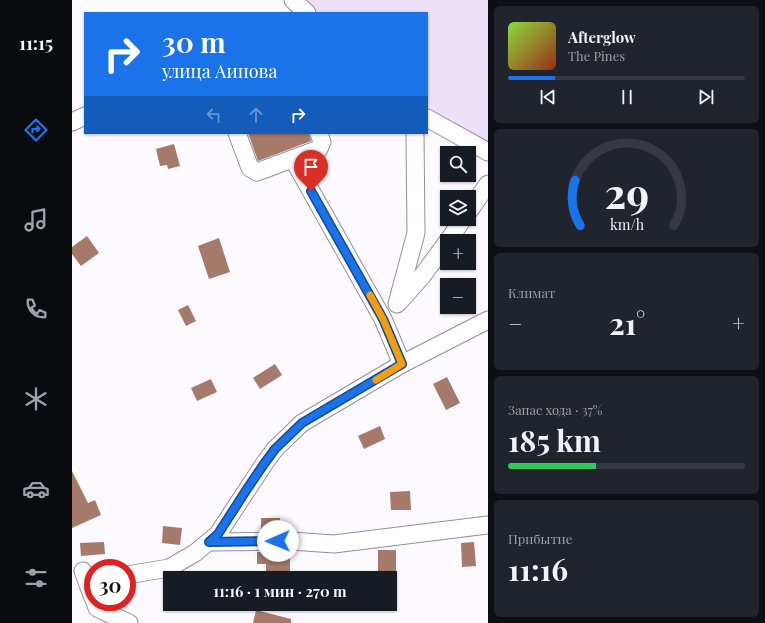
<!DOCTYPE html>
<html lang="ru">
<meta charset="utf-8">
<style>
body{margin:0;font-family:"Playfair Display",serif;background:#20242c;color:#f1f3f6;height:100vh;display:flex;flex-direction:column;font-size:15px;white-space:nowrap}
*{box-sizing:border-box;margin:0}
p{font-size:13px;color:#9ea1a6}
.icon{flex:none;width:22px;height:22px;fill:none;stroke:currentColor;stroke-width:2;stroke-linecap:round;stroke-linejoin:round}
.map{position:relative;flex:1;overflow:hidden}
.drawer{display:flex;flex-direction:column;gap:6px;padding:6px;background:#0d0f14;width:277px}
.drawer>*{flex:none}
.guide{position:absolute;left:12px;top:12px;width:344px;height:122px;border-radius:0px;box-shadow:0 1px 3px #0004;background:#1a73e8;color:#fff;overflow:hidden}
.fabs{position:absolute;left:368px;top:146px;display:grid;gap:8px}
.fabs a{display:grid;place-items:center;width:36px;height:36px;border-radius:0px;background:#171b24;box-shadow:0 1px 3px #0004;font-size:20px}
.speed{position:absolute;left:12px;top:559px;display:flex;gap:8px;font-size:20px;font-weight:700;text-align:center}
.speed>*{display:grid;place-content:center;width:52px;height:52px;border-radius:50%;background:#171b24;box-shadow:0 1px 3px #0004;line-height:1}
.speed .limit{border:6px solid #d22;background:#fff;color:#111}
.pin{position:absolute;display:grid;place-items:center;width:34px;height:34px;color:#fff;margin:-41px -17px;border-radius:50% 50% 50% 0;rotate:-45deg;box-shadow:0 0 4px #0007}
.pin .icon{rotate:45deg}
.me{position:absolute;width:44px;margin:-22px;rotate:269deg;stroke-linejoin:round;filter:drop-shadow(0 0 3px #0008)}
.turn{display:flex;align-items:center;gap:14px;height:84px;padding:0 12px;font-size:18px}
.turn .icon{width:52px;height:52px;stroke-width:2.5}
.turn b{display:block;font-size:28px;line-height:34px}
.lanes{display:flex;align-items:center;height:38px;padding:0 12px;background:#0003;justify-content:center;gap:20px;direction:ltr}
.lanes .off{opacity:.35}
.big{font-size:30px;font-weight:700;line-height:1.1}
.drawer .widget{flex:1;display:flex;flex-direction:column;justify-content:center;gap:6px;min-width:0;padding:0 14px;border-radius:6px;background:#20242c}
.drawer .dial{align-items:center;gap:0}
.dial svg{height:104px;overflow:visible;fill:none;stroke:#363941;stroke-width:7;stroke-linecap:round;text-anchor:middle}
.dial text{fill:#f1f3f6;stroke:none}
.song{display:flex;align-items:center;gap:12px}
.cover{width:48px;height:48px;border-radius:6px;background:linear-gradient(135deg,hsl(90 70% 55%),hsl(10 70% 35%))}
.played{height:4px;border-radius:2px;background:linear-gradient(90deg,#1a73e8 20%,#363941 20%)}
.keys{display:flex;justify-content:space-around;direction:ltr}
.heat{display:flex;justify-content:space-between;align-items:center;font-size:22px;direction:ltr}
.charge{height:6px;border-radius:3px;background:linear-gradient(90deg,#34c759 37%,#363941 0)}
.trip{position:absolute;left:91px;top:571px;width:234px;height:40px;border-radius:0px;background:#171b24;box-shadow:0 1px 3px #0004;font-weight:700;line-height:40px;text-align:center}
main{display:flex;flex:1;min-height:0}
.dock{display:flex;flex-direction:column;width:72px;justify-content:space-around;align-items:center;background:#090b0e;color:#9ea1a6}
.dock .icon{width:28px;height:28px}
.dock .current{color:#1a73e8}
.dock b{font-size:18px;color:#f1f3f6}
.map>svg:first-child{display:block}
</style>
<main>
<nav class="dock">
<b>11:15</b>
<svg class="icon current" aria-label="directions" viewBox="0 0 24 24"><path d="M12 3l9 9-9 9-9-9zM9 14v-3h6M13 9l2 2-2 2"/></svg>
<svg class="icon" aria-label="music" viewBox="0 0 24 24"><path d="M9 18V5l10-2v13"/><circle cx="6" cy="18" r="3"/><circle cx="16" cy="16" r="3"/></svg>
<svg class="icon" aria-label="phone" viewBox="0 0 24 24"><path d="M5 4h4l2 5-3 2q2 4 5 5l2-3 5 2v4C11 20 4 13 5 4z"/></svg>
<svg class="icon" aria-label="climate" viewBox="0 0 24 24"><path d="M12 3v18M4 7l16 10M4 17L20 7"/></svg>
<svg class="icon" aria-label="car" viewBox="0 0 24 24"><path d="M5 17H2v-5l4-1 3-4h7l3 4 3 1v5h-3M9 17h6M6 11h13"/><circle cx="7" cy="17" r="2"/><circle cx="17" cy="17" r="2"/></svg>
<svg class="icon" aria-label="filters" viewBox="0 0 24 24"><path d="M4 7h16M4 17h16"/><circle cx="9" cy="7" r="2"/><circle cx="15" cy="17" r="2"/></svg>
</nav>
<div class="map">
<svg width="416" height="623" viewBox="0 0 416 623">
<rect width="100%" height="100%" fill="#fcf9ff"/>
<!-- green -->
<polygon fill="#ede1f9" points="221,0 416,0 416,151 355,118 355,13 235,13"/>
<!-- building -->
<g fill="#a57a6a">
<polygon points="176,133 237,133 239,141 186,161"/>
<polygon points="102,144 108,166 96,169 95,165 88,166 84,149"/>
<polygon points="15,236 27,253 9,266 0,254 0,247"/>
<polygon points="147,238 158,272 137,279 126,246"/>
<polygon points="116,305 124,321 114,326 106,310"/>
<polygon points="203,364 210,375 188,389 181,378"/>
<polygon points="375,377 388,403 374,410 361,384"/>
<polygon points="139,379 145,392 125,401 119,388"/>
<polygon points="308,426 313,439 292,449 286,436"/>
<polygon points="0,471 16,503 23,500 29,515 0,528"/>
<polygon points="338,491 339,510 319,510 318,492"/>
<rect x="189" y="518" width="19" height="13"/>
<polygon points="91,526 110,528 108,545 90,543"/>
<polygon points="32,542 33,554 9,556 8,543"/>
<polygon points="402,542 404,566 390,567 389,543"/>
<rect x="306" y="550" width="18" height="22"/>
<polygon points="185,552 218,552 218,573 194,573 194,564 185,564"/>
<polygon points="184,610 219,619 219,623 181,623"/>
</g>
<g fill="none" stroke-linecap="round" stroke-linejoin="round">
<defs>
<g id="minor">
<polyline points="221,0 235,13"/>
<polyline points="355,118 416,152"/>
<polyline points="0,122 13,116"/>
<polyline points="165,133 178,168 185,172 247,149 250,142 247,133"/>
<polyline points="221,159 311,319 330,364"/>
<polyline points="397,211 416,184"/>
<polyline points="376,241 391,219"/>
<polyline points="328,301 351,275 375,242"/>
<polyline points="325,304 344,233 343,133"/>
<polyline points="137,542 219,541 262,544 416,525"/>
<polyline points="11,571 21,598"/>
<polyline points="55,575 97,568 123,553 146,534 192,464 203,449 230,423 330,364 416,320"/>
<polyline points="23,602 25,608 57,623"/>
</g>
</defs>
<!-- minor casing -->
<use href="#minor" stroke="#978ba3" stroke-width="19"/>
<!-- minor -->
<use href="#minor" stroke="#fff" stroke-width="17"/>
</g>
<g fill="none" stroke-linecap="round" stroke-linejoin="round">
<defs>
<polyline id="route" points="206,541 137,542 146,534 175,489 192,464 203,449 230,423 330,364 311,319 239,191"/>
</defs>
<!-- route casing -->
<use href="#route" stroke="#114b97" stroke-width="10"/>
<!-- route -->
<use href="#route" stroke="#1a73e8" stroke-width="7"/>
<!-- slow -->
<polyline stroke="#f59e0b" stroke-width="7" points="298,295 311,319 330,364 304,380"/>
</g>
</svg>
<div class="fabs">
<a><svg class="icon" aria-label="search" viewBox="0 0 24 24"><circle cx="10" cy="10" r="6"/><path d="M15 15l6 6"/></svg></a>
<a><svg class="icon" aria-label="layers" viewBox="0 0 24 24"><path d="M12 4l9 5-9 5-9-5zM3 14l9 5 9-5"/></svg></a>
<a>+</a>
<a>−</a>
</div>
<div class="speed"><div class="limit">30</div></div>
<div class="pin" style="left:239px;top:191px;background:#d93025"><svg class="icon" aria-label="arrive" viewBox="0 0 24 24"><path d="M6 21V4h12l-3 4 3 4H6"/></svg></div>
<svg class="me" style="left:206px;top:541px" viewBox="-20 -20 40 40"><circle r="19" fill="#fff"/><path d="M0-13L10 11 0 6-10 11z" fill="#1a73e8"/></svg>
<div class="trip">11:16 · 1 мин · 270 m</div>
<div class="guide">
<div class="turn"><svg class="icon" aria-label="right" viewBox="0 0 24 24"><path d="M7 20v-9h11M14 6l5 5-5 5"/></svg><div><b>30 m</b>улица Аипова</div></div>
<div class="lanes"><svg class="icon off" aria-label="left" viewBox="0 0 24 24"><path d="M17 20v-9H6M10 6l-5 5 5 5"/></svg><svg class="icon off" aria-label="ahead" viewBox="0 0 24 24"><path d="M12 20V5M6 11l6-6 6 6"/></svg><svg class="icon" aria-label="right" viewBox="0 0 24 24"><path d="M7 20v-9h11M14 6l5 5-5 5"/></svg></div>
</div>
</div>
<section class="drawer">
<div class="widget">
<div class="song"><i class="cover"></i><div><b>Afterglow</b><p>The Pines</p></div></div>
<div class="played"></div>
<div class="keys"><svg class="icon" aria-label="previous" viewBox="0 0 24 24"><path d="M18 5L8 12l10 7zM5 5v14"/></svg><svg class="icon" aria-label="pause" viewBox="0 0 24 24"><path d="M8 5v14M16 5v14"/></svg><svg class="icon" aria-label="next" viewBox="0 0 24 24"><path d="M6 5l10 7-10 7zM19 5v14"/></svg></div>
</div>
<div class="widget dial"><svg viewBox="0 0 100 80">
<path d="M14 69A42 42 0 1 1 86 69"/>
<path d="M14 69A42 42 0 0 1 10 34" stroke="#1a73e8"/>
<text x="50" y="56" font-size="32" font-weight="700">29</text>
<text x="50" y="72" font-size="11">km/h</text>
</svg></div>
<div class="widget"><p>Климат</p>
<div class="heat"><a>−</a><b class="big">21°</b><a>+</a></div>
</div>
<div class="widget"><p>Запас хода · 37%</p><b class="big">185 km</b><div class="charge"></div></div>
<div class="widget"><p>Прибытие</p><b class="big">11:16</b></div>
</section>
</main>
